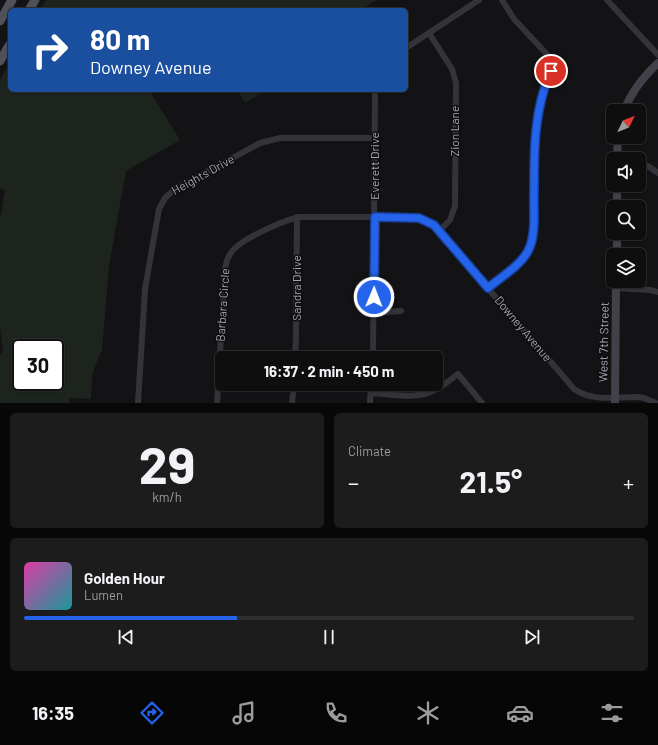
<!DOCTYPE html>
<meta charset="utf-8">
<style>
body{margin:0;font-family:Barlow,sans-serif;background:#1c1c1d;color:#f1f3f6;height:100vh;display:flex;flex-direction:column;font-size:15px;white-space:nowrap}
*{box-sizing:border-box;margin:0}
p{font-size:13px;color:#9b9c9e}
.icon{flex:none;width:22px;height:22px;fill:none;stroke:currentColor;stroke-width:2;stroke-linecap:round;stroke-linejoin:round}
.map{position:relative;height:403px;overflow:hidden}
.drawer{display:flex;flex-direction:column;gap:10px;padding:10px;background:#080808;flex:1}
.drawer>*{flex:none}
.top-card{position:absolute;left:8px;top:8px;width:400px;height:84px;border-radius:6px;box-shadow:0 1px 3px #0004,0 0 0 1px #2e2e2f;background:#1a4fa0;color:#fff;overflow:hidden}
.needle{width:26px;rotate:47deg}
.fabs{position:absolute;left:606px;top:104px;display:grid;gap:8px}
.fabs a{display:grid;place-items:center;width:40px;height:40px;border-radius:6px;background:#0e0e0f;box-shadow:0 1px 3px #0004,0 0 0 1px #2e2e2f;font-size:20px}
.speed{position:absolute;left:12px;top:339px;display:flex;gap:8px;font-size:20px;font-weight:700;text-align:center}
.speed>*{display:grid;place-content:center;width:52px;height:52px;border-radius:50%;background:#0e0e0f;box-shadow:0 1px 3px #0004,0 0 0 1px #2e2e2f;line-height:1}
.speed .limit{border:2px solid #111;border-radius:6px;background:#fff;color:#111}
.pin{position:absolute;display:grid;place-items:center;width:34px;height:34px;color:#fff;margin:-17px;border:2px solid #fff;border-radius:50%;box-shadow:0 1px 4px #0007}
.me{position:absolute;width:44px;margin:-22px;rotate:1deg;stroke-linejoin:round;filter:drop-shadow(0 0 3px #0008)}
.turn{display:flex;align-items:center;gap:14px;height:84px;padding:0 16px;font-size:18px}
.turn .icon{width:52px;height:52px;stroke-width:2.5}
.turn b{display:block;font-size:28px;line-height:34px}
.big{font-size:30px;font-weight:700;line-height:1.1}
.drawer .tile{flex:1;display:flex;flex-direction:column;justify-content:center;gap:6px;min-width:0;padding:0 14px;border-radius:6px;background:#1c1c1d}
.drawer .dial{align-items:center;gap:0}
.dial b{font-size:52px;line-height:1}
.song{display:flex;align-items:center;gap:12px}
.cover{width:48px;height:48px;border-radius:6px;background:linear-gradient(135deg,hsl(320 70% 55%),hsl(180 70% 35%))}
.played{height:4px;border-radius:2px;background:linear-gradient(90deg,#2563eb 35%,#2e2e2f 35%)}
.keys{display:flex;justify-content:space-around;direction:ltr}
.heat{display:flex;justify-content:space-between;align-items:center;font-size:22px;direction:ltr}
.drawer .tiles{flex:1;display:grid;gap:10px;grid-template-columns:1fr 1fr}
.tile:last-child{grid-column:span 2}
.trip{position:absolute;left:215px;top:351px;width:228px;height:40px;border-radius:6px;background:#0e0e0f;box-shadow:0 1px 3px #0004,0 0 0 1px #2e2e2f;font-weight:700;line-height:40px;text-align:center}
.dock{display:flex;height:64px;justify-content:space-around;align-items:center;background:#060606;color:#9b9c9e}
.dock .icon{width:28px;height:28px}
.dock .current{color:#2563eb}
.dock b{font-size:18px;color:#f1f3f6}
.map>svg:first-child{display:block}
</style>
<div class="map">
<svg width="658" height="403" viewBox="0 0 658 403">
<rect width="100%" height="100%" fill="#131214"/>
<!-- green -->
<g fill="#1d241e" fill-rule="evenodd">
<polygon points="46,0 376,0 360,10 40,10"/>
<path d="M10,62V90H149L180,140L126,171L109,266L102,350L94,368L92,377L91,399L69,398V403H0V356L3,351L0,327V219L5,190L0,188V80ZM21,348H55V382H21Z"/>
<polygon points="238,90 266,90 245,103"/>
</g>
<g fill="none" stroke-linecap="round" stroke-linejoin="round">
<!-- minor -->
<g stroke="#333439" stroke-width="6">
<polyline points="607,0 658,55"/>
<polyline points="429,33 452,69 456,83 455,206 450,220 439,231"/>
<polyline points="406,48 479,0"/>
<polyline points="639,164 648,166 658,173"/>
<path d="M488,288C507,272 528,260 533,234L534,135L541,97L555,63L514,19L502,0"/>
<polyline points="616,288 650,290 658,292"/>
<polyline points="374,313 401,311"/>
<polyline points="295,358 296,336 297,217"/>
<polyline points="373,358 375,90"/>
<path d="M371,393C391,394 416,400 435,390C443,386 450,380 458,374L482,403"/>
<polyline points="138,403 145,289 159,209 165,198 174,190 260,143 280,138 375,138"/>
<path d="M217,403L225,269C226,261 229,254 234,249C245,238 285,219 301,217H411L427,221L439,231L574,389C592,402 617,397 639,397L644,398L656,403"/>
<polyline points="292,403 294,384"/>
<polyline points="370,403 371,384"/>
</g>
<!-- secondary -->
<g stroke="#414249" stroke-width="8">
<path d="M624,111C631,92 643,77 658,63"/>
<polyline points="617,159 618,137"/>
<polyline points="617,207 617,185"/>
<polyline points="617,255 617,233"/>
<polyline points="615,403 616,281"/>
</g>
<!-- primary -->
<g stroke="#4f5058" stroke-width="9">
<polyline points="29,10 35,0"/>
<polyline points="0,21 12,0"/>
<polyline points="0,61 10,44"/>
</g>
</g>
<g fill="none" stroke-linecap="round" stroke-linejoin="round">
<defs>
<path id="route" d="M374,297L375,217L419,218L434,225L488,288C501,277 520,266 528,251C537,234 533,209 534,191C534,149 534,109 551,71"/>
</defs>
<!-- route casing -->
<use href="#route" stroke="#184099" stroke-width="10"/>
<!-- route -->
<use href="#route" stroke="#2563eb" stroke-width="7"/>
</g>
<g text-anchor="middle" stroke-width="3" stroke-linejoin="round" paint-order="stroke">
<!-- street labels -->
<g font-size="12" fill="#a4a7b4" stroke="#0e0d0f">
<text transform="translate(455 131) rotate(-90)" y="4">Zion Lane</text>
<text transform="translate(375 166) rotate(-90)" y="4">Everett Drive</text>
<text transform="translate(203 175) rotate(-29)" y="4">Heights Drive</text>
<text transform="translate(297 288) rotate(-90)" y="4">Sandra Drive</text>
<text transform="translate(223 305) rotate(-86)" y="4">Barbara Circle</text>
<text transform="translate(523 329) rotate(50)" y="4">Downey Avenue</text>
<text transform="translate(604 342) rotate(-89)" y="4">West 7th Street</text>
</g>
</g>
</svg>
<div class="fabs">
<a><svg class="needle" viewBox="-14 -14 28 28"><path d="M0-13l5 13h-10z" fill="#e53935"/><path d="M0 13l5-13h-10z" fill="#9b9c9e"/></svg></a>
<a><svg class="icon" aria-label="sound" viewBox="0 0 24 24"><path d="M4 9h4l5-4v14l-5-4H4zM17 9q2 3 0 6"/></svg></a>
<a><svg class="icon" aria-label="search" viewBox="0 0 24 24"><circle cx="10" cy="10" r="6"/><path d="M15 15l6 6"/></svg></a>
<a><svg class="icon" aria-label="layers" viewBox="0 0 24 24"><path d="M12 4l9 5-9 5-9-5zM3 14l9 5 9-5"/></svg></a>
</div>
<div class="speed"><div class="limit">30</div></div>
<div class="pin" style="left:551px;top:71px;background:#d93025"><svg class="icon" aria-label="arrive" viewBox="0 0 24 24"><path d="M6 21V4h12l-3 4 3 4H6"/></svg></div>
<svg class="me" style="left:374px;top:297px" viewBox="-20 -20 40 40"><circle r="17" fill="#2563eb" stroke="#fff" stroke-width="3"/><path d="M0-11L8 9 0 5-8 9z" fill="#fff"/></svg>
<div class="trip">16:37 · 2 min · 450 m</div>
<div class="top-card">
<div class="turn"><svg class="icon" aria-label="right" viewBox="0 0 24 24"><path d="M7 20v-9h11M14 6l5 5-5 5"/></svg><div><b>80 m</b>Downey Avenue</div></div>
</div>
</div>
<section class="drawer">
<div class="tiles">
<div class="tile dial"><b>29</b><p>km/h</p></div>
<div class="tile"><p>Climate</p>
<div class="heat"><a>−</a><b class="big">21.5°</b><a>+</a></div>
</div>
<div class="tile">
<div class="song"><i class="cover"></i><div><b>Golden Hour</b><p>Lumen</p></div></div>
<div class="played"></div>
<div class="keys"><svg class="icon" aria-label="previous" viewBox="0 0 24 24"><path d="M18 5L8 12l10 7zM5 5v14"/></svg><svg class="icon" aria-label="pause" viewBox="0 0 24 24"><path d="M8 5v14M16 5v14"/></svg><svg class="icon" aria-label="next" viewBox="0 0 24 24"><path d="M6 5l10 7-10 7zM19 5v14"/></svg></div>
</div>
</div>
</section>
<nav class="dock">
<b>16:35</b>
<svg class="icon current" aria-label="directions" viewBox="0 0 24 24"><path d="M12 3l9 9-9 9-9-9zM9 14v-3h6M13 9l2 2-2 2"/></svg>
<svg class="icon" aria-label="music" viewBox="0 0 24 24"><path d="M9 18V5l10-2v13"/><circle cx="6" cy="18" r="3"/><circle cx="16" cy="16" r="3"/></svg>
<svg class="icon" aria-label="phone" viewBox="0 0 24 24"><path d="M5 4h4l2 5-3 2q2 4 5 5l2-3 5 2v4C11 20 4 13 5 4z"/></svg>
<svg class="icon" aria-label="climate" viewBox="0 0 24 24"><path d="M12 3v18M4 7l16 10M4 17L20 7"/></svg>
<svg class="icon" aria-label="car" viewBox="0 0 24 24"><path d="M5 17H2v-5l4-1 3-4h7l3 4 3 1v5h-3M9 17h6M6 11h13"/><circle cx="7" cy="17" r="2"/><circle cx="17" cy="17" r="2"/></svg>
<svg class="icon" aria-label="filters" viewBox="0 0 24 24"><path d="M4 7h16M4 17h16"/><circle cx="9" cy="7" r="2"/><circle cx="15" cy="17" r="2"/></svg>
</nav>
